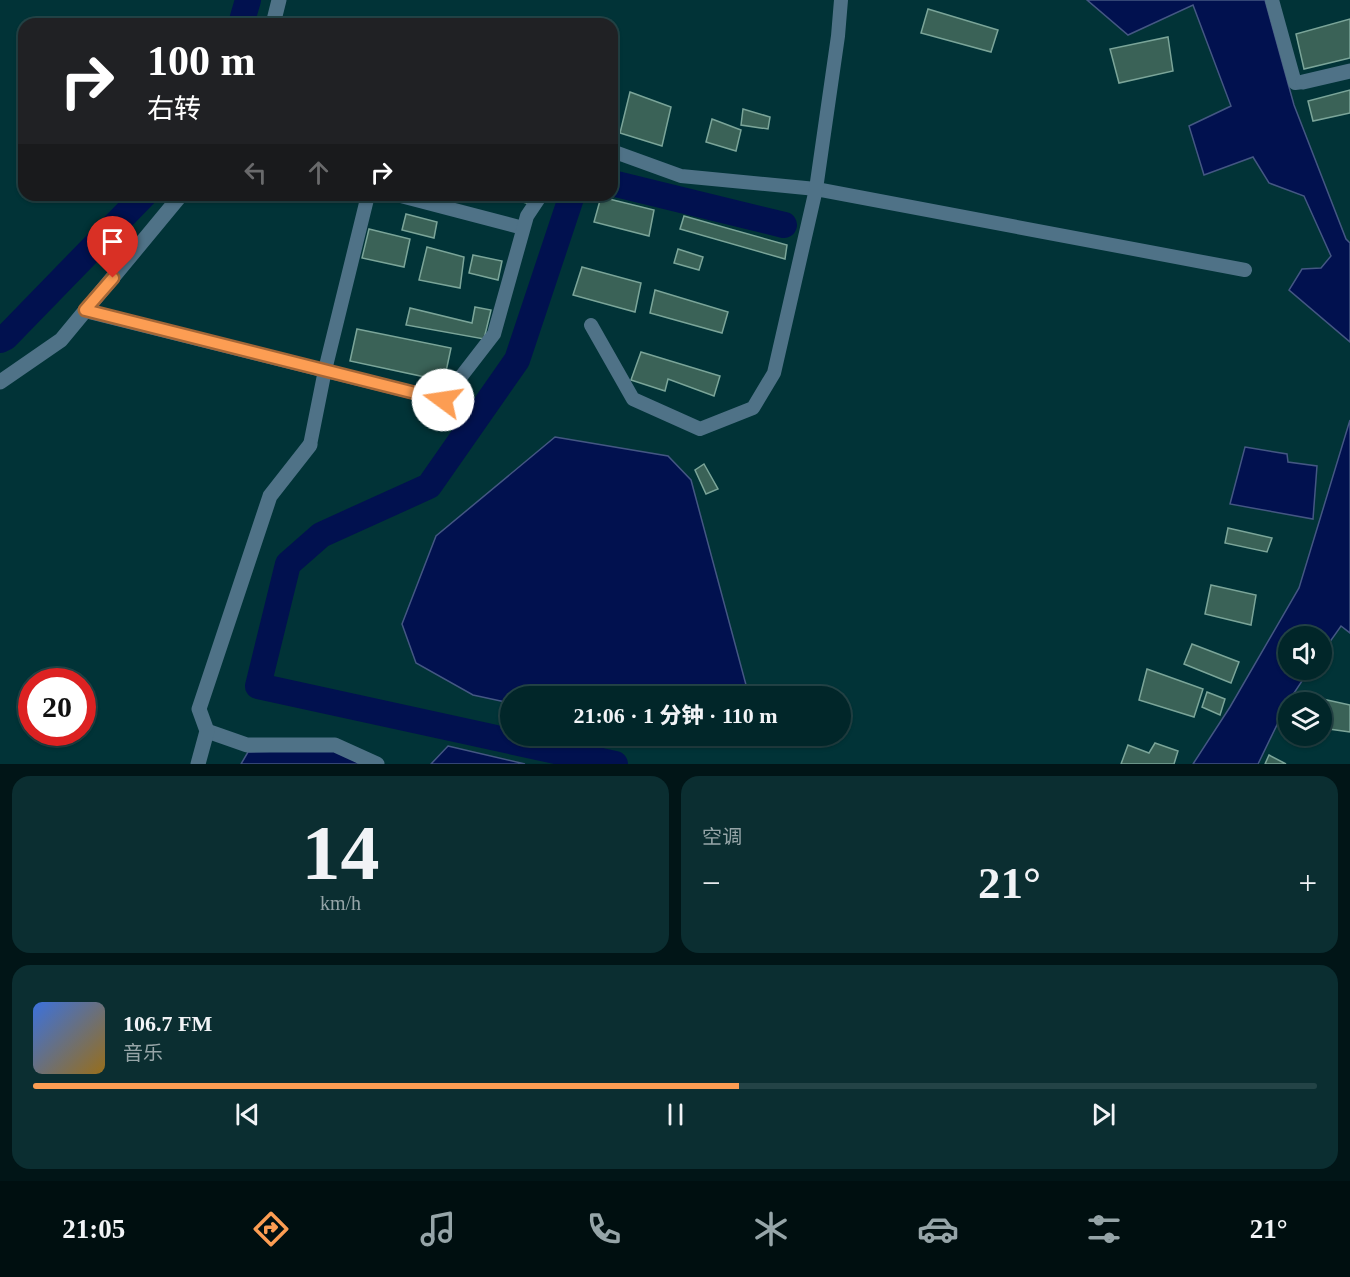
<!DOCTYPE html>
<html lang="zh">
<meta charset="utf-8">
<style>
body{margin:0;font-family:"Times New Roman","Noto Sans SC",serif;background:#0b2e31;color:#f1f3f6;height:100vh;display:flex;flex-direction:column;font-size:22px;white-space:nowrap}
*{box-sizing:border-box;margin:0}
p{font-size:20px;color:#96a5a8}
.icon{flex:none;width:33px;height:33px;fill:none;stroke:currentColor;stroke-width:2;stroke-linecap:round;stroke-linejoin:round}
.map{position:relative;height:764px;overflow:hidden}
.panel{display:flex;flex-direction:column;gap:12px;padding:12px;background:#011517;flex:1}
.panel>*{flex:none}
.top-card{position:absolute;left:18px;top:18px;width:600px;height:183px;border-radius:18px;box-shadow:0 2px 4px #0004,0 0 0 2px #234346;background:#202124;color:#fff;overflow:hidden}
.fabs{position:absolute;left:1278px;top:626px;display:grid;gap:12px}
.fabs a{display:grid;place-items:center;width:54px;height:54px;border-radius:50%;background:#012629;box-shadow:0 2px 4px #0004,0 0 0 2px #234346;font-size:30px}
.speed{position:absolute;left:18px;top:668px;display:flex;gap:12px;font-size:30px;font-weight:700;text-align:center}
.speed>*{display:grid;place-content:center;width:78px;height:78px;border-radius:50%;background:#012629;box-shadow:0 2px 4px #0004,0 0 0 2px #234346;line-height:1}
.speed .limit{border:9px solid #d22;background:#fff;color:#111}
.pin{position:absolute;display:grid;place-items:center;width:51px;height:51px;color:#fff;margin:-62px -26px;border-radius:50% 50% 50% 0;rotate:-45deg;box-shadow:0 0 6px #0007}
.pin .icon{rotate:45deg}
.me{position:absolute;width:66px;margin:-33px;rotate:284deg;stroke-linejoin:round;filter:drop-shadow(0 0 4px #0008)}
.turn{display:flex;align-items:center;gap:21px;height:126px;padding:0 30px;font-size:27px}
.turn .icon{width:78px;height:78px;stroke-width:2.5}
.turn b{display:block;font-size:42px;line-height:51px}
.lanes{display:flex;align-items:center;height:57px;padding:0 30px;background:#0003;justify-content:center;gap:30px;direction:ltr}
.lanes .off{opacity:.35}
.big{font-size:45px;font-weight:800;line-height:1.1}
.panel .tile{flex:1;display:flex;flex-direction:column;justify-content:center;gap:9px;min-width:0;padding:0 21px;border-radius:18px;background:#0b2e31}
.panel .dial{align-items:center;gap:0}
.dial b{font-size:78px;line-height:1}
.song{display:flex;align-items:center;gap:18px}
.cover{width:72px;height:72px;border-radius:9px;background:linear-gradient(135deg,hsl(220 70% 55%),hsl(40 70% 35%))}
.played{height:6px;border-radius:3px;background:linear-gradient(90deg,#fc9d53 55%,#234346 55%)}
.keys{display:flex;justify-content:space-around;direction:ltr}
.heat{display:flex;justify-content:space-between;align-items:center;font-size:33px;direction:ltr}
.panel .tiles{flex:1;display:grid;gap:12px;grid-template-columns:1fr 1fr}
.tile:last-child{grid-column:span 2}
.trip{position:absolute;left:500px;top:686px;width:351px;height:60px;border-radius:30px;background:#012629;box-shadow:0 2px 4px #0004,0 0 0 2px #234346;font-weight:800;line-height:60px;text-align:center}
.dock{display:flex;height:96px;justify-content:space-around;align-items:center;background:#000f10;color:#96a5a8}
.dock .icon{width:42px;height:42px}
.dock .active{color:#fc9d53}
.dock b{font-size:27px;color:#f1f3f6}
.map>svg:first-child{display:block}
</style>
<div class="map">
<svg width="1350" height="764" viewBox="0 0 1350 764">
<rect width="100%" height="100%" fill="#013337"/>
<!-- water -->
<g fill="#01114f" stroke="#445783" stroke-width="1.5">
<polygon points="1087,0 1265,0 1294,105 1346,239 1350,243 1350,342 1289,290 1302,269 1321,268 1331,256 1304,196 1269,183 1253,157 1204,175 1189,126 1231,106 1193,5 1128,35"/>
<polygon points="1350,420 1350,633 1341,626 1322,653 1322,636 1288,636 1288,669 1310,669 1288,702 1258,764 1193,764 1230,707 1299,588"/>
<polygon points="555,437 668,456 691,480 749,696 510,696 510,703 473,695 416,663 402,624 436,536"/>
<polygon points="1245,447 1287,454 1288,462 1317,466 1313,519 1230,504"/>
<polygon points="665,735 716,735 707,744"/>
<polygon points="448,746 525,764 431,764"/>
<polygon points="343,749 359,764 241,764 248,752"/>
</g>
<g fill="none" stroke-linecap="round" stroke-linejoin="round">
<!-- canal -->
<g stroke="#01114f" stroke-width="26">
<polyline points="241,24 248,0"/>
<polyline points="612,183 784,225"/>
<polyline points="572,195 517,360 429,486 321,535 288,564 258,686 615,764"/>
<polyline points="0,340 6,337 144,195"/>
</g>
</g>
<!-- building -->
<g fill="#3a6257" stroke="#7ba599" stroke-width="1.5">
<polygon points="928,9 998,30 991,52 921,33"/>
<polygon points="1350,19 1350,58 1304,69 1296,34"/>
<polygon points="1168,37 1173,71 1119,83 1110,49"/>
<polygon points="1350,90 1350,113 1313,121 1308,101"/>
<polygon points="630,92 671,107 662,146 620,133"/>
<polygon points="743,109 770,117 768,129 741,125"/>
<polygon points="712,119 741,130 736,151 706,142"/>
<polygon points="494,195 529,195 527,203"/>
<polygon points="601,197 654,210 649,236 594,222"/>
<polygon points="406,214 437,222 434,238 402,230"/>
<polygon points="684,216 787,245 785,259 680,229"/>
<polygon points="369,229 410,239 404,267 362,258"/>
<polygon points="427,247 464,257 460,288 419,280"/>
<polygon points="678,249 703,257 699,270 674,263"/>
<polygon points="473,255 502,261 498,280 469,273"/>
<polygon points="582,267 641,283 635,312 573,295"/>
<polygon points="655,290 728,312 722,333 650,313"/>
<polygon points="475,307 491,310 484,339 406,325 410,308 472,323"/>
<polygon points="357,329 451,348 444,381 350,361"/>
<polygon points="641,352 720,376 714,396 668,379 665,391 631,380"/>
<polygon points="704,464 718,489 706,494 695,470"/>
<polygon points="1228,528 1272,538 1267,552 1225,543"/>
<polygon points="1211,585 1256,595 1251,625 1205,614"/>
<polygon points="1192,644 1239,662 1231,683 1184,664"/>
<polygon points="1147,669 1203,689 1194,717 1139,700"/>
<polygon points="1207,692 1225,699 1220,715 1202,707"/>
<polygon points="1318,698 1350,705 1350,732 1322,728 1322,702 1317,702"/>
<polygon points="1155,743 1178,751 1174,764 1121,764 1128,745 1149,753"/>
<polygon points="1269,755 1286,764 1265,764"/>
</g>
<g fill="none" stroke-linecap="round" stroke-linejoin="round">
<!-- service -->
<g stroke="#4f7287" stroke-width="14">
<polyline points="1272,0 1295,83 1303,82"/>
<polyline points="612,151 681,176 816,189 1245,270"/>
<polyline points="397,195 523,228"/>
<polyline points="85,311 443,400 494,334 527,216 541,195"/>
<polyline points="591,325 633,399 700,429 753,408 774,373 816,189 838,36 841,0"/>
<polyline points="310,445 325,370 368,195"/>
</g>
<!-- minor -->
<g stroke="#4f7287" stroke-width="15">
<polyline points="1303,82 1350,71"/>
<polyline points="207,731 247,745 335,745 377,764"/>
<polyline points="198,764 207,731 199,709 270,496 310,445"/>
</g>
<!-- tertiary -->
<g stroke="#4f7287" stroke-width="15">
<polyline points="273,24 279,0"/>
<polyline points="0,382 61,340 181,195"/>
</g>
</g>
<g fill="none" stroke-linecap="round" stroke-linejoin="round">
<defs>
<polyline id="route" points="113,278 85,310 443,400"/>
</defs>
<!-- route casing -->
<use href="#route" stroke="#a46636" stroke-width="15"/>
<!-- route -->
<use href="#route" stroke="#fc9d53" stroke-width="10"/>
</g>
</svg>
<div class="fabs">
<a><svg class="icon" aria-label="sound" viewBox="0 0 24 24"><path d="M4 9h4l5-4v14l-5-4H4zM17 9q2 3 0 6"/></svg></a>
<a><svg class="icon" aria-label="layers" viewBox="0 0 24 24"><path d="M12 4l9 5-9 5-9-5zM3 14l9 5 9-5"/></svg></a>
</div>
<div class="speed"><div class="limit">20</div></div>
<div class="pin" style="left:113px;top:278px;background:#d93025"><svg class="icon" aria-label="arrive" viewBox="0 0 24 24"><path d="M6 21V4h12l-3 4 3 4H6"/></svg></div>
<svg class="me" style="left:443px;top:400px" viewBox="-20 -20 40 40"><circle r="19" fill="#fff"/><path d="M0-13L10 11 0 6-10 11z" fill="#fc9d53"/></svg>
<div class="trip">21:06 · 1 分钟 · 110 m</div>
<div class="top-card">
<div class="turn"><svg class="icon" aria-label="right" viewBox="0 0 24 24"><path d="M7 20v-9h11M14 6l5 5-5 5"/></svg><div><b>100 m</b>右转</div></div>
<div class="lanes"><svg class="icon off" aria-label="left" viewBox="0 0 24 24"><path d="M17 20v-9H6M10 6l-5 5 5 5"/></svg><svg class="icon off" aria-label="ahead" viewBox="0 0 24 24"><path d="M12 20V5M6 11l6-6 6 6"/></svg><svg class="icon" aria-label="right" viewBox="0 0 24 24"><path d="M7 20v-9h11M14 6l5 5-5 5"/></svg></div>
</div>
</div>
<section class="panel">
<div class="tiles">
<div class="tile dial"><b>14</b><p>km/h</p></div>
<div class="tile"><p>空调</p>
<div class="heat"><a>−</a><b class="big">21°</b><a>+</a></div>
</div>
<div class="tile">
<div class="song"><i class="cover"></i><div><b>106.7 FM</b><p>音乐</p></div></div>
<div class="played"></div>
<div class="keys"><svg class="icon" aria-label="previous" viewBox="0 0 24 24"><path d="M18 5L8 12l10 7zM5 5v14"/></svg><svg class="icon" aria-label="pause" viewBox="0 0 24 24"><path d="M8 5v14M16 5v14"/></svg><svg class="icon" aria-label="next" viewBox="0 0 24 24"><path d="M6 5l10 7-10 7zM19 5v14"/></svg></div>
</div>
</div>
</section>
<nav class="dock">
<b>21:05</b>
<svg class="icon active" aria-label="directions" viewBox="0 0 24 24"><path d="M12 3l9 9-9 9-9-9zM9 14v-3h6M13 9l2 2-2 2"/></svg>
<svg class="icon" aria-label="music" viewBox="0 0 24 24"><path d="M9 18V5l10-2v13"/><circle cx="6" cy="18" r="3"/><circle cx="16" cy="16" r="3"/></svg>
<svg class="icon" aria-label="phone" viewBox="0 0 24 24"><path d="M5 4h4l2 5-3 2q2 4 5 5l2-3 5 2v4C11 20 4 13 5 4z"/></svg>
<svg class="icon" aria-label="climate" viewBox="0 0 24 24"><path d="M12 3v18M4 7l16 10M4 17L20 7"/></svg>
<svg class="icon" aria-label="car" viewBox="0 0 24 24"><path d="M5 17H2v-5l4-1 3-4h7l3 4 3 1v5h-3M9 17h6M6 11h13"/><circle cx="7" cy="17" r="2"/><circle cx="17" cy="17" r="2"/></svg>
<svg class="icon" aria-label="filters" viewBox="0 0 24 24"><path d="M4 7h16M4 17h16"/><circle cx="9" cy="7" r="2"/><circle cx="15" cy="17" r="2"/></svg>
<b>21°</b>
</nav>
